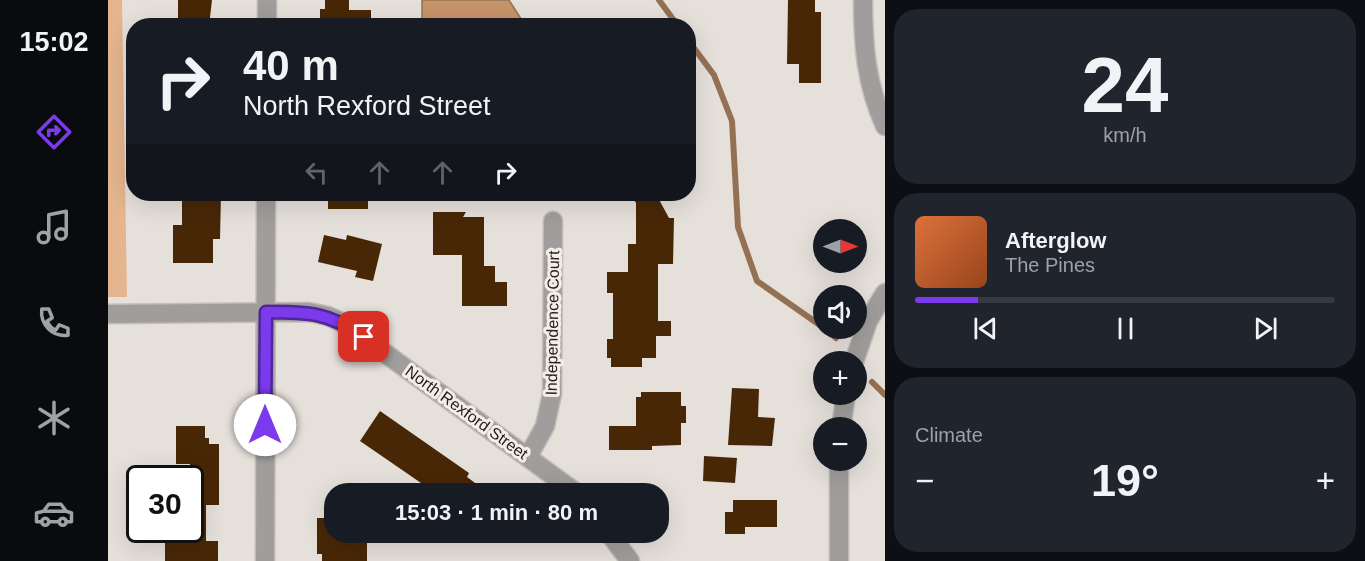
<!DOCTYPE html>
<meta charset="utf-8">
<style>
body{margin:0;font-family:Helvetica,sans-serif;background:#20242c;color:#f1f3f6;height:100vh;display:flex;flex-direction:column;font-size:22px;white-space:nowrap}
*{box-sizing:border-box;margin:0}
p{font-size:20px;color:#9ea1a6}
.icon{flex:none;width:33px;height:33px;fill:none;stroke:currentColor;stroke-width:2;stroke-linecap:round;stroke-linejoin:round}
.map{position:relative;flex:1;overflow:hidden}
.details{display:flex;flex-direction:column;gap:9px;padding:9px;background:#0d0f14;width:480px}
.details>*{flex:none}
.banner{position:absolute;left:18px;top:18px;width:570px;height:183px;border-radius:24px;box-shadow:0 6px 24px #0002;background:#171b24;color:#f1f3f6;overflow:hidden}
.needle{width:39px;rotate:90deg}
.buttons{position:absolute;left:705px;top:219px;display:grid;gap:12px}
.buttons a{display:grid;place-items:center;width:54px;height:54px;border-radius:50%;background:#171b24;box-shadow:0 6px 24px #0002;font-size:30px}
.speed{position:absolute;left:18px;top:465px;display:flex;gap:12px;font-size:30px;font-weight:700;text-align:center}
.speed>*{display:grid;place-content:center;width:78px;height:78px;border-radius:50%;background:#171b24;box-shadow:0 6px 24px #0002;line-height:1}
.speed .limit{border:3px solid #111;border-radius:9px;background:#fff;color:#111}
.pin{position:absolute;display:grid;place-items:center;width:51px;height:51px;color:#fff;margin:-26px;border-radius:12px;box-shadow:0 3px 9px #0006}
.me{position:absolute;width:66px;margin:-33px;rotate:0deg;stroke-linejoin:round;filter:drop-shadow(0 0 4px #0008)}
.turn{display:flex;align-items:center;gap:21px;height:126px;padding:0 18px;font-size:27px}
.turn .icon{width:78px;height:78px;stroke-width:2.5}
.turn b{display:block;font-size:42px;line-height:51px}
.lanes{display:flex;align-items:center;height:57px;padding:0 18px;background:#0003;justify-content:center;gap:30px;direction:ltr}
.lanes .off{opacity:.35}
.big{font-size:45px;font-weight:700;line-height:1.1}
.details .tile{flex:1;display:flex;flex-direction:column;justify-content:center;gap:9px;min-width:0;padding:0 21px;border-radius:24px;background:#20242c}
.details .dial{align-items:center;gap:0}
.dial b{font-size:78px;line-height:1}
.song{display:flex;align-items:center;gap:18px}
.cover{width:72px;height:72px;border-radius:9px;background:linear-gradient(135deg,hsl(20 70% 55%),hsl(20 70% 35%))}
.played{height:6px;border-radius:3px;background:linear-gradient(90deg,#7c3aed 15%,#363941 15%)}
.keys{display:flex;justify-content:space-around;direction:ltr}
.heat{display:flex;justify-content:space-between;align-items:center;font-size:33px;direction:ltr}
.trip{position:absolute;left:216px;top:483px;width:345px;height:60px;border-radius:24px;background:#171b24;box-shadow:0 6px 24px #0002;font-weight:700;line-height:60px;text-align:center}
main{display:flex;flex:1;min-height:0}
.menu{display:flex;flex-direction:column;width:108px;justify-content:space-around;align-items:center;background:#090b0e;color:#9ea1a6}
.menu .icon{width:42px;height:42px}
.menu .active{color:#7c3aed}
.menu b{font-size:27px;color:#f1f3f6}
.map>svg:first-child{display:block}
</style>
<main>
<nav class="menu">
<b>15:02</b>
<svg class="icon active" aria-label="directions" viewBox="0 0 24 24"><path d="M12 3l9 9-9 9-9-9zM9 14v-3h6M13 9l2 2-2 2"/></svg>
<svg class="icon" aria-label="music" viewBox="0 0 24 24"><path d="M9 18V5l10-2v13"/><circle cx="6" cy="18" r="3"/><circle cx="16" cy="16" r="3"/></svg>
<svg class="icon" aria-label="phone" viewBox="0 0 24 24"><path d="M5 4h4l2 5-3 2q2 4 5 5l2-3 5 2v4C11 20 4 13 5 4z"/></svg>
<svg class="icon" aria-label="climate" viewBox="0 0 24 24"><path d="M12 3v18M4 7l16 10M4 17L20 7"/></svg>
<svg class="icon" aria-label="car" viewBox="0 0 24 24"><path d="M5 17H2v-5l4-1 3-4h7l3 4 3 1v5h-3M9 17h6M6 11h13"/><circle cx="7" cy="17" r="2"/><circle cx="17" cy="17" r="2"/></svg>
</nav>
<div class="map">
<svg width="777" height="561" viewBox="0 0 777 561">
<rect width="100%" height="100%" fill="#e6e0db"/>
<!-- green -->
<polygon fill="#e4b58e" points="0,0 14,0 19,297 0,297"/>
<!-- water -->
<polygon fill="#c6946a" stroke="#957153" stroke-width="1.5" points="314,0 401,0 417,25 314,25"/>
<g fill="none" stroke-linecap="round" stroke-linejoin="round">
<!-- stream -->
<g stroke="#957153" stroke-width="6">
<polyline points="551,0 570,26"/>
<polyline points="580,40 606,75 624,121 630,227 649,281 716,328"/>
<polyline points="716,328 728,338"/>
<polyline points="764,382 777,395"/>
</g>
</g>
<!-- building -->
<g fill="#482706">
<polygon points="70,0 104,0 101,26 70,26"/>
<polygon points="217,0 241,0 241,10 263,10 263,26 212,26 212,9 217,9"/>
<polygon points="680,0 707,0 707,12 713,12 713,83 691,83 691,64 679,64"/>
<polygon points="74,194 113,194 112,239 105,239 105,263 65,263 65,225 74,225"/>
<rect x="220" y="194" width="40" height="15"/>
<polygon points="522,194 548,194 561,218 566,218 565,264 550,264 550,321 563,321 563,336 548,336 548,358 534,358 534,367 503,367 503,358 499,358 499,339 505,339 505,293 499,293 499,272 520,272 520,244 528,244 528,203"/>
<polygon points="325,212 358,212 355,217 376,217 376,266 387,266 387,282 399,282 399,306 354,306 354,255 325,255"/>
<polygon points="216,235 238,240 239,235 274,244 265,281 247,277 249,271 210,262"/>
<polygon points="624,388 651,389 650,417 667,418 664,446 620,445"/>
<polygon points="533,392 573,392 573,406 578,406 578,423 573,423 573,445 544,446 544,450 501,450 501,426 528,426 528,397 533,397"/>
<polygon points="272,411 361,473 359,477 382,494 329,494 252,441"/>
<polygon points="68,426 97,426 97,438 101,438 101,444 111,444 111,505 98,505 98,541 110,541 110,561 57,561 57,541 65,541 65,530 82,530 82,464 68,464"/>
<polygon points="596,456 629,458 627,483 595,481"/>
<polygon points="625,500 669,500 669,527 637,527 637,534 617,534 617,512 625,512"/>
<polygon points="209,518 226,518 226,532 233,532 233,538 259,538 259,561 214,561 214,554 209,554"/>
</g>
<g fill="none" stroke-linecap="round" stroke-linejoin="round">
<defs>
<g id="street">
<path d="M755,0C755,45 758,84 777,126"/>
<polyline points="159,26 159,0"/>
<polyline points="0,314 201,312 220,316 237,324 470,494"/>
<polyline points="746,362 760,321 777,293"/>
<polyline points="733,428 738,394"/>
<polyline points="421,455 437,426 444,394 445,221"/>
<polyline points="500,532 522,561"/>
<polyline points="157,561 158,194"/>
<polyline points="731,561 731,460"/>
</g>
</defs>
<!-- street casing -->
<use href="#street" stroke="#c3bdb9" stroke-width="21"/>
<!-- street -->
<use href="#street" stroke="#a09e9c" stroke-width="18"/>
</g>
<g fill="none" stroke-linecap="round" stroke-linejoin="round">
<defs>
<path id="route" d="M157,425L158,312C200,312 220,312 256,337"/>
</defs>
<!-- route casing -->
<use href="#route" stroke="#51269a" stroke-width="15"/>
<!-- route -->
<use href="#route" stroke="#7c3aed" stroke-width="10"/>
</g>
<g text-anchor="middle" stroke-width="6" stroke-linejoin="round" paint-order="stroke">
<!-- street labels -->
<g font-size="16" fill="#23201e" stroke="#f4ede8">
<text transform="translate(444 323) rotate(-89)" y="6">Independence Court</text>
<text transform="translate(359 412) rotate(36)" y="6">North Rexford Street</text>
</g>
</g>
</svg>
<div class="buttons">
<a><svg class="needle" viewBox="-14 -14 28 28"><path d="M0-13l5 13h-10z" fill="#e53935"/><path d="M0 13l5-13h-10z" fill="#9ea1a6"/></svg></a>
<a><svg class="icon" aria-label="sound" viewBox="0 0 24 24"><path d="M4 9h4l5-4v14l-5-4H4zM17 9q2 3 0 6"/></svg></a>
<a>+</a>
<a>−</a>
</div>
<div class="speed"><div class="limit">30</div></div>
<div class="pin" style="left:256px;top:337px;background:#d93025"><svg class="icon" aria-label="arrive" viewBox="0 0 24 24"><path d="M6 21V4h12l-3 4 3 4H6"/></svg></div>
<svg class="me" style="left:157px;top:425px" viewBox="-20 -20 40 40"><circle r="19" fill="#fff"/><path d="M0-13L10 11 0 6-10 11z" fill="#7c3aed"/></svg>
<div class="trip">15:03 · 1 min · 80 m</div>
<div class="banner">
<div class="turn"><svg class="icon" aria-label="right" viewBox="0 0 24 24"><path d="M7 20v-9h11M14 6l5 5-5 5"/></svg><div><b>40 m</b>North Rexford Street</div></div>
<div class="lanes"><svg class="icon off" aria-label="left" viewBox="0 0 24 24"><path d="M17 20v-9H6M10 6l-5 5 5 5"/></svg><svg class="icon off" aria-label="ahead" viewBox="0 0 24 24"><path d="M12 20V5M6 11l6-6 6 6"/></svg><svg class="icon off" aria-label="ahead" viewBox="0 0 24 24"><path d="M12 20V5M6 11l6-6 6 6"/></svg><svg class="icon" aria-label="right" viewBox="0 0 24 24"><path d="M7 20v-9h11M14 6l5 5-5 5"/></svg></div>
</div>
</div>
<section class="details">
<div class="tile dial"><b>24</b><p>km/h</p></div>
<div class="tile">
<div class="song"><i class="cover"></i><div><b>Afterglow</b><p>The Pines</p></div></div>
<div class="played"></div>
<div class="keys"><svg class="icon" aria-label="previous" viewBox="0 0 24 24"><path d="M18 5L8 12l10 7zM5 5v14"/></svg><svg class="icon" aria-label="pause" viewBox="0 0 24 24"><path d="M8 5v14M16 5v14"/></svg><svg class="icon" aria-label="next" viewBox="0 0 24 24"><path d="M6 5l10 7-10 7zM19 5v14"/></svg></div>
</div>
<div class="tile"><p>Climate</p>
<div class="heat"><a>−</a><b class="big">19°</b><a>+</a></div>
</div>
</section>
</main>
